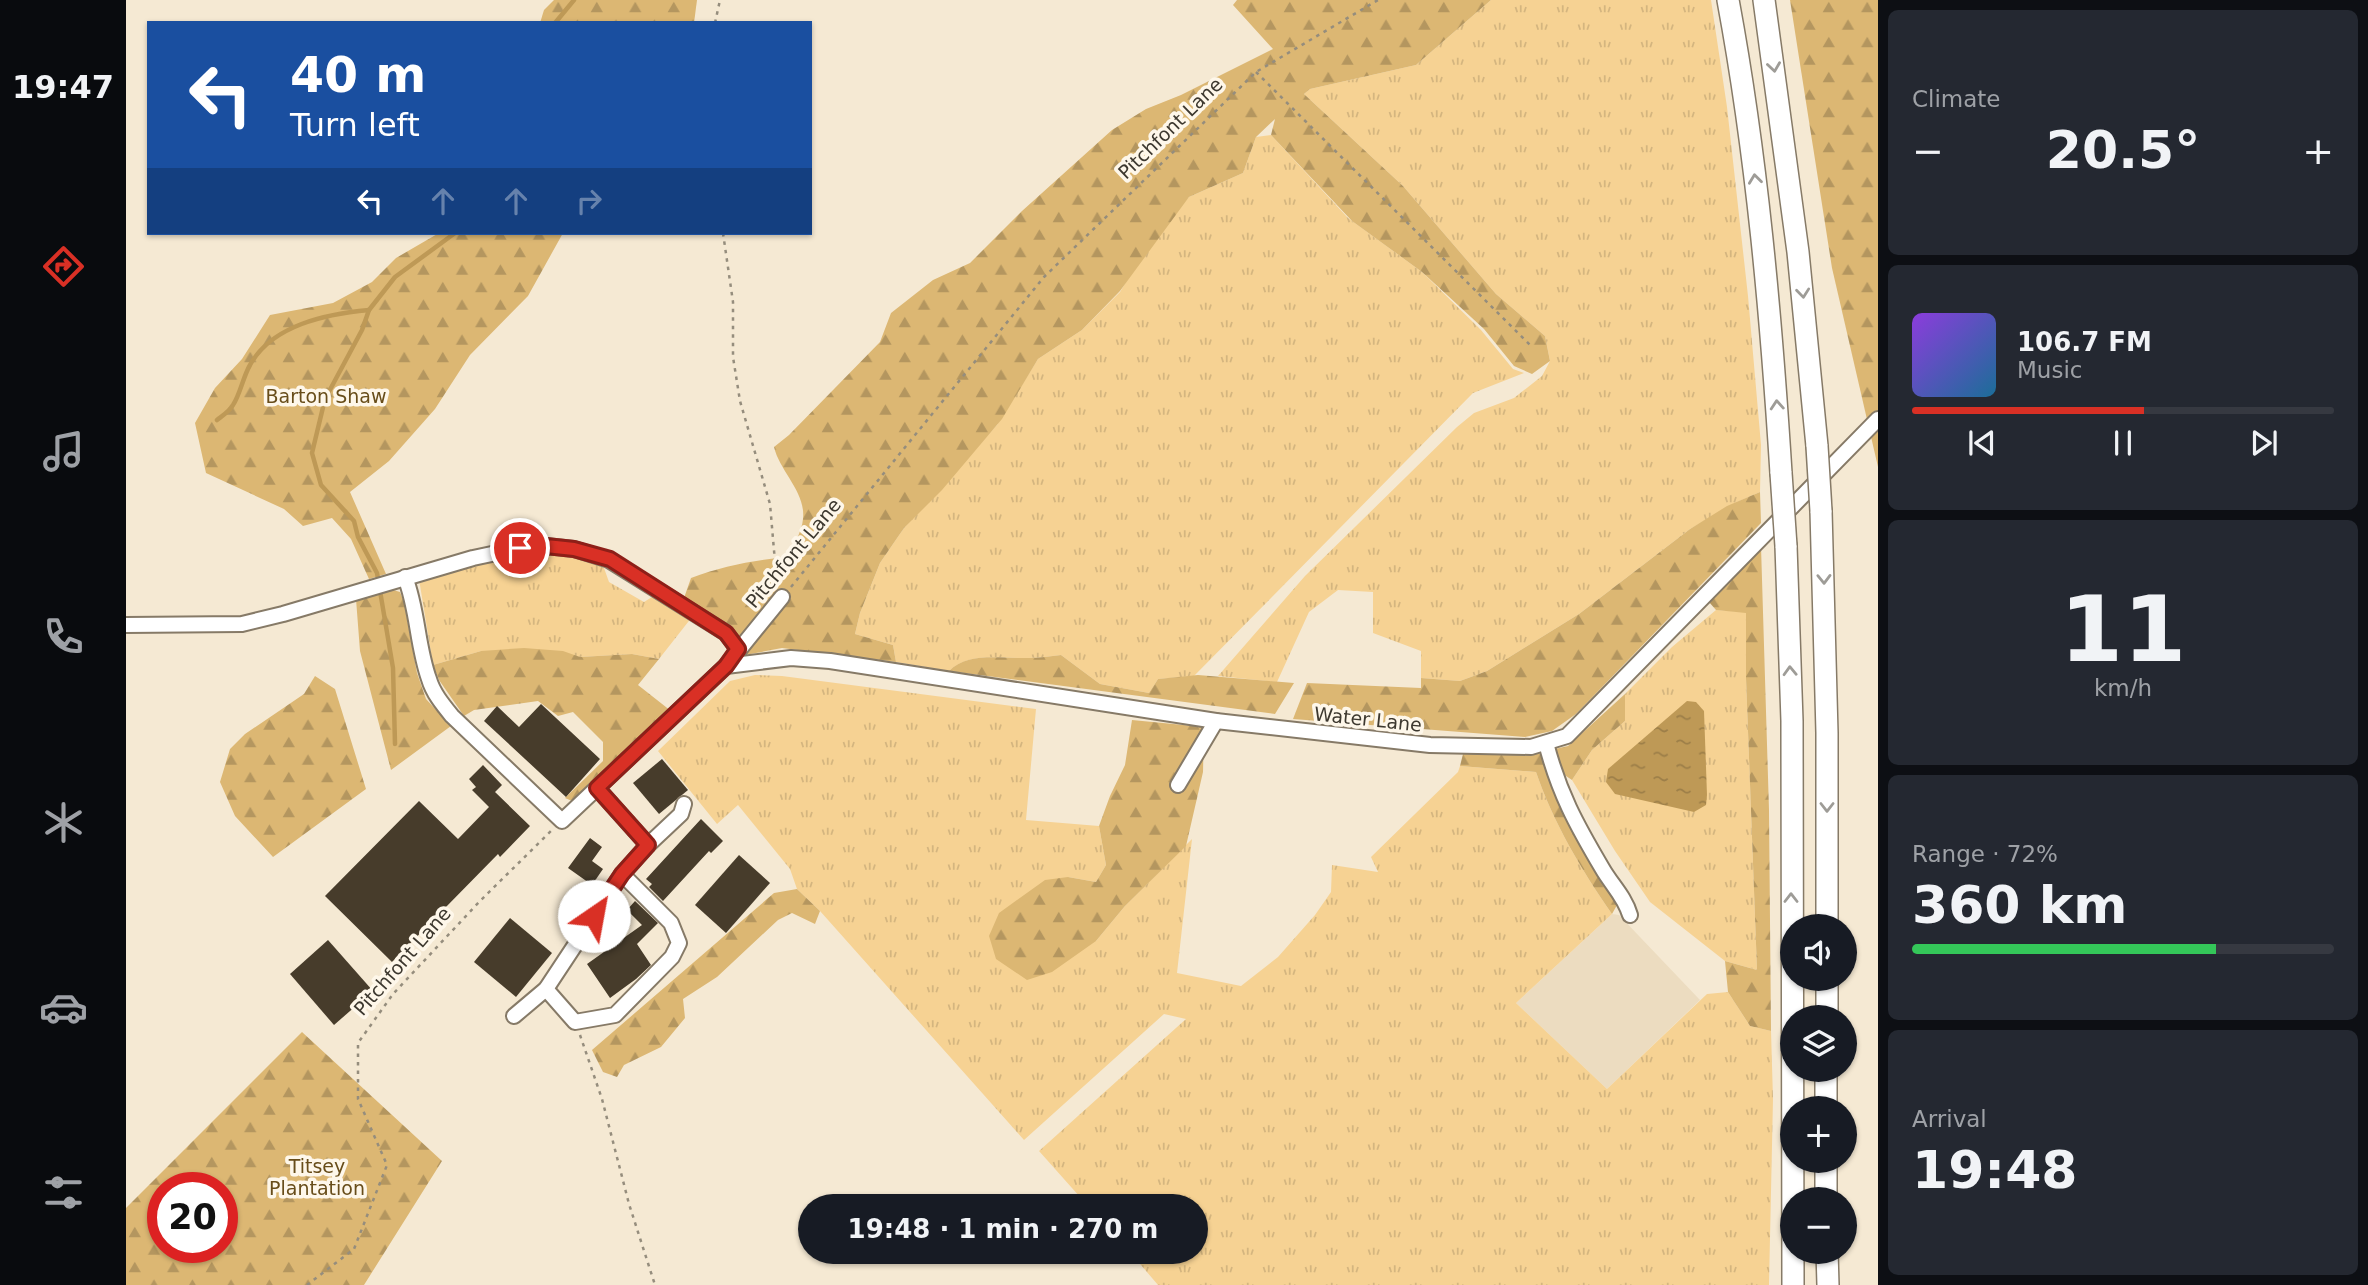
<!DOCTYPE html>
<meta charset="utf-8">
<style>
body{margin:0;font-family:"DejaVu Sans",sans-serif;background:#242831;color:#f1f3f6;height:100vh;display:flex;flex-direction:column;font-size:26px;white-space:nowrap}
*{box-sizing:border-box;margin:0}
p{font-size:23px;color:#9ea1a6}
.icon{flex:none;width:38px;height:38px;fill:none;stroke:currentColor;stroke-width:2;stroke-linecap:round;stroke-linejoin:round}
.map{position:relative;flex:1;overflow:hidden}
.panel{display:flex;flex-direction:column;gap:10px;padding:10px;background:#0d0f14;width:490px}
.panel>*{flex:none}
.top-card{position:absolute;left:21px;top:21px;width:665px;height:214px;border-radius:0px;box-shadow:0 2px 5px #0004;background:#1a4fa0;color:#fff;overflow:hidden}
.buttons{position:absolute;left:1654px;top:914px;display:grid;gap:14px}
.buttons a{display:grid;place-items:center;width:77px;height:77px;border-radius:50%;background:#171b24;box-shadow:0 2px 5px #0004;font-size:35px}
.speed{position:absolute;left:21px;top:1172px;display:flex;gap:14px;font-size:35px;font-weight:700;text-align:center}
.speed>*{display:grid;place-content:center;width:91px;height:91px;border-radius:50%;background:#171b24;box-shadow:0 2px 5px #0004;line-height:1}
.speed .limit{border:10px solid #d22;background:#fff;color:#111}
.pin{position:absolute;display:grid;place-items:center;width:60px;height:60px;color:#fff;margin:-30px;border:4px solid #fff;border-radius:50%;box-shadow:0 2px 7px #0007}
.me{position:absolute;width:77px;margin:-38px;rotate:33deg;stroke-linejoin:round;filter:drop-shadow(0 0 5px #0008)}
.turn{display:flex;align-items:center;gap:24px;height:147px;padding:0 28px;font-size:32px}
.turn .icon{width:91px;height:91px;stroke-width:2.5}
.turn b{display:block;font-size:49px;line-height:60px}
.lanes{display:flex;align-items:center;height:66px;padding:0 28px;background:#0003;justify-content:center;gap:35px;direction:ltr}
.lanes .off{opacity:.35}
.big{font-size:52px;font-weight:600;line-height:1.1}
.panel .card{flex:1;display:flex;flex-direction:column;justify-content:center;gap:10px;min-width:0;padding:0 24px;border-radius:10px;background:#242831}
.panel .dial{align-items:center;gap:0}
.dial b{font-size:91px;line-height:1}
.song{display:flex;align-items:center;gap:21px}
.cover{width:84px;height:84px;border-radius:10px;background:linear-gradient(135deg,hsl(270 70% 55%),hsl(200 70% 35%))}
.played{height:7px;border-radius:4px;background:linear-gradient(90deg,#d93025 55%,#363941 55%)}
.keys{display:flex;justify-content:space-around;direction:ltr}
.heat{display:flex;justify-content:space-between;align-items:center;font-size:38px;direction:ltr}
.charge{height:10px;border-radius:5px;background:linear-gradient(90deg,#34c759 72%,#363941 0)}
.trip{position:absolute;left:672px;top:1194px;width:410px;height:70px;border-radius:35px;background:#171b24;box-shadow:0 2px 5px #0004;font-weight:600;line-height:70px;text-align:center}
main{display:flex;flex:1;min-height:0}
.dock{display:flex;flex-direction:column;width:126px;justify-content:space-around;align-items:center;background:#090b0e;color:#9ea1a6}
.dock .icon{width:49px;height:49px}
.dock .current{color:#d93025}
.dock b{font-size:32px;color:#f1f3f6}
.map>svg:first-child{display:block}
</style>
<main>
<nav class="dock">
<b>19:47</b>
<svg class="icon current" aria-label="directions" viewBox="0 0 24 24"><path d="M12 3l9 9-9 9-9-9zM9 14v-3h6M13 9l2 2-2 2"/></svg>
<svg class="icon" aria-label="music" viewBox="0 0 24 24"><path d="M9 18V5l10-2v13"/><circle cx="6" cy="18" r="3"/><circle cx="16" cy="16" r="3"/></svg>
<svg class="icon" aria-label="phone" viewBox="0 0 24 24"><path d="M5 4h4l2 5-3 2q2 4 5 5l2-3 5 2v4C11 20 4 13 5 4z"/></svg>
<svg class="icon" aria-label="climate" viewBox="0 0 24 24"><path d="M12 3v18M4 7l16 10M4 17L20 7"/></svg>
<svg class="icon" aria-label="car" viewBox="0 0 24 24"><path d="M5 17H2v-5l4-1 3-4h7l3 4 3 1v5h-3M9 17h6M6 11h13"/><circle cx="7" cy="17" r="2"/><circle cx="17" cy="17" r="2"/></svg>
<svg class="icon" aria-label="filters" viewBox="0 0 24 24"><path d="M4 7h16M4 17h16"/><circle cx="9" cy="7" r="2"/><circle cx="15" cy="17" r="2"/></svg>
</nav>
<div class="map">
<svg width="1752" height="1285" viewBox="0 0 1752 1285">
<defs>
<pattern id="grass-tufts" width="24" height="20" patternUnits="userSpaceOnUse" patternTransform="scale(1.75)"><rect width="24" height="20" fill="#f6d293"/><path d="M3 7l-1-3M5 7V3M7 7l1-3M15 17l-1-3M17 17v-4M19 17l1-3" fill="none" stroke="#d4b57f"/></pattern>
<pattern id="forest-firs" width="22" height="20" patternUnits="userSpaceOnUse" patternTransform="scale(1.75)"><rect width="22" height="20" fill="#dcb773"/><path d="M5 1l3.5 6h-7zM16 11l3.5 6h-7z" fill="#b4965f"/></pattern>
<pattern id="water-ripples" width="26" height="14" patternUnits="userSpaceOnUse" patternTransform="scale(1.75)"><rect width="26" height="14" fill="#be9956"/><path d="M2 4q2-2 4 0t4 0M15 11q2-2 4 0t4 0" fill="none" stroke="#9c7e48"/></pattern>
</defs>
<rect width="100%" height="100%" fill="#f5e9d3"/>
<!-- built -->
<polygon fill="#ecdcc0" points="1486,914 1493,915 1574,1000 1481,1089 1390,1003"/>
<!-- grass -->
<g fill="url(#grass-tufts)">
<polygon points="1365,0 1585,0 1601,107 1622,296 1635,445 1634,492 1611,502 1564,529 1453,614 1361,671 1334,681 1295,678 1295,651 1247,633 1247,592 1212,590 1183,612 1151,682 1092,676 1179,576 1331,427 1348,413 1388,398 1416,376 1424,361 1419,336 1370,294 1277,186 1178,94 1184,89 1290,65"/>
<path d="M1145,135L1222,218L1296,272L1355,330L1387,369L1398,373L1347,393L1068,676L1032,679L1023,693L974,684L935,655C924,656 913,658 902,658C876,659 844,651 823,671L770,662L767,645L729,634L734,613L754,563L778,528L871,425L912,359L956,330L994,292L1029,234L1063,197L1117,173L1130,137Z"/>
<polygon points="423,551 454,556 478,568 483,582 518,602 526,597 536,598 566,617 533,659 506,654 454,657 355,651 307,665 293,579 389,556"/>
<polygon points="1590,610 1620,612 1620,678 1631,970 1599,961 1524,902 1489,851 1446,780 1466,750 1499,721 1499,694 1546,647"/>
<path d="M629,675L656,676L910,709L900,820L973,826L980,865L970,882L942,877L970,941L999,906L1066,839L1051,973L1115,986L1152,957L1189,915L1205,892L1206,865L1252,872L1245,857L1332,772L1334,766L1410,772C1427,822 1456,871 1486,914L1390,1003L1481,1089L1581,994L1602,992L1624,1026L1645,1031L1647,1099L1643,1285H1032L1003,1251H1069V1206H962L913,1151L1060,1019L1038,1014L898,1140L694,911L671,889L664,869L612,805L591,824L532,751L604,681Z"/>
</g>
<!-- forest -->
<g fill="url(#forest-firs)" fill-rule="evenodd">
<polygon points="428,0 571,0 568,23 414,23 418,10"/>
<path d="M1111,0H1365L1290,65L1184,89L1178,94L1277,186L1370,294L1419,336L1424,361L1406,374L1388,366L1358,329L1296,272L1226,221L1145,135L1149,119L1130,137L1117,173L1063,197L994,291L956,330L912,359L876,419L816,490L778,528L754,563L734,613L729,634L767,645L770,662L656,648L619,655L610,633L558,598L565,578C597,566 628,560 663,557C667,546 676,531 677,519C680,492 654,472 648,447L663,435L754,342L765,313L807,280L844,263L896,211L986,130L1020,109L1055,95L1147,49L1107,5Z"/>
<polygon points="1664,0 1752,0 1752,467 1706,268"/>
<polygon points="313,233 437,233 402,296 344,355 309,409 263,461 224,492 260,574 243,579 225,539 206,518 177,526 158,509 80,473 69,423 89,388 116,359 144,315 207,303 246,282 270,258"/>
<polygon points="1634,492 1635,523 1450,714 1426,731 1399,737 1167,719 1181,683 1295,688 1295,678 1334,681 1361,671 1453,614 1564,529 1601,506"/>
<polygon points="1635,546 1643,810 1645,1031 1624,1026 1602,992 1599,961 1631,970 1620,678 1620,613 1590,610 1583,602"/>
<polygon points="264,589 274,592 278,602 291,673 300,699 325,726 265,770 234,651 230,599"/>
<polygon points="398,648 437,651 454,657 506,654 533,659 512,685 545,711 446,801 439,798 477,761 477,742 447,712 432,716 412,701 348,710 338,716 313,680 307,665 355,651"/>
<path d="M935,655L974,684L1023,693L1032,679L1072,675L1168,683L1149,714L823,671C843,651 876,659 902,658C913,658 924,656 935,655Z"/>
<polygon points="189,676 209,689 240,789 147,857 109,816 94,782 104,749 119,734 178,694"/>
<polygon points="1499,694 1499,721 1466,750 1446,780 1437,774 1429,749 1442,746"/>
<polygon points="1006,720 1078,727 1077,772 1060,846 999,906 970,941 926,972 901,980 870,959 863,936 873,913 919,880 942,877 970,882 980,865 973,826 984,796 999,765"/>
<path d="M1338,750L1416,754L1432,801L1464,862L1491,905L1486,914C1456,871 1427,822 1410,772L1334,766Z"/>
<polygon points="671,889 694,911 689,924 666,913 652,920 591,977 557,999 559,1018 535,1047 498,1065 491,1077 477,1072 466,1050 648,893"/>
<path d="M176,1032L316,1161L238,1285H0V1208ZM37,1188H96V1248H37Z"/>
</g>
<!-- water -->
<polygon fill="url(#water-ripples)" points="1561,701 1570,702 1578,711 1581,795 1580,805 1568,812 1489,794 1480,782 1482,769"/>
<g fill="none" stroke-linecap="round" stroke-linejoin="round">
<!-- stream -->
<g stroke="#be9956" stroke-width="4.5">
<polyline points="429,23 448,0"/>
<path d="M91,420C96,416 104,411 107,405C114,395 117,377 124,365C146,325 200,314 243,310"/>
<polyline points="269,744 267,668 251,573 232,537 228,521 195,485 186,453 199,399 236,330 243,310 269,277 329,233"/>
</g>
</g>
<!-- building -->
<g fill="#473c2b">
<polygon points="415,704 474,759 440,797 358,721 371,706 393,727"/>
<polygon points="536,759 562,790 533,814 507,783"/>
<polygon points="357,765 376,785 369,792 404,826 374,857 372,854 266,962 199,896 293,801 332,839 363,807 346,790 350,787 343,779"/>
<polygon points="575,819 597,841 585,853 583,851 537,901 523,887 526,884 520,879"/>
<polygon points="464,838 476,847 466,861 477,869 466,885 442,868"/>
<polygon points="613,855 644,883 600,933 569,905"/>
<polygon points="509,901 532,923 511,944 525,965 510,979 484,998 461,964 516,925 501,910"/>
<polygon points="384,918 426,953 390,997 348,962"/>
<polygon points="202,940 247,991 208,1025 164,974"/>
</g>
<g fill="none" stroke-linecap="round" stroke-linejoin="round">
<defs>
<g id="minor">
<path d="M279,577C292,610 291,646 303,679C307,693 317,705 326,716L436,821L600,666L656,597"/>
<polyline points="0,625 116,624 157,614 347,558 394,548 420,546 448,549 483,560 600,633 612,649"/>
<polyline points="600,666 665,658 704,661 1090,721 1304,745 1405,747 1441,736 1752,419"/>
<path d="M1420,743C1433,793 1450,824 1476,868C1485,884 1499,897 1504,915"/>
<polyline points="1052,785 1090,721"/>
<polyline points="471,788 522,845"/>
<polyline points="420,989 449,1022 489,1015 546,957 553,943 545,923 496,874"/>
<polyline points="388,1016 420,989 496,874 522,845 555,814 558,804"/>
</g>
<g id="highway">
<path d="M1602,0C1631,156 1645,315 1655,473"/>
<polyline points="1638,0 1672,252 1691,446"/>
<polyline points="1695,511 1701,733 1701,926"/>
<polyline points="1660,546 1666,721 1667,1285"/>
<polyline points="1701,1017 1701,978"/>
<polyline points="1700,1108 1700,1069"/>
<polyline points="1700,1160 1700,1199"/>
<polyline points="1701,1251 1702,1285"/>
</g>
</defs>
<!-- minor casing -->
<use href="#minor" stroke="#867a67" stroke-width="18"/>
<!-- highway casing -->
<use href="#highway" stroke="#867a67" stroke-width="24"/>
<!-- path -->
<g stroke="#958d7d" stroke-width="2.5" stroke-dasharray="3.5 5" stroke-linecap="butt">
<polyline points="589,23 594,0"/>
<polyline points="1130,72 1404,345"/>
<polyline points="597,233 607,302 607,357 614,401 644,504 651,585"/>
<polyline points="665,587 918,277 1130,72 1252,0"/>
<polyline points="454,1035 476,1099 503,1204 529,1285"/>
<polyline points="181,1285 228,1249 261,1165 232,1099 232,1043 267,994 354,901 426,830"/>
</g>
<!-- minor -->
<use href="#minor" stroke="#fff" stroke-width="14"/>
<!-- highway -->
<use href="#highway" stroke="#fff" stroke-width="21"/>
<defs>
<g id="highway-bridge">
<polyline points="1691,446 1695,511"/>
<polyline points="1655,473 1660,546"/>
</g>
</defs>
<!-- highway-bridge casing -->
<use href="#highway-bridge" stroke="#867a67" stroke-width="24" stroke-linecap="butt"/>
<!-- highway-bridge -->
<use href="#highway-bridge" stroke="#fff" stroke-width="21"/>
</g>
<!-- one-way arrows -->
<defs><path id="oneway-chevron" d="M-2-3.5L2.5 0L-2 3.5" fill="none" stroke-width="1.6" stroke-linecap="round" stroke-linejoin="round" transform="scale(1.75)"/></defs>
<g stroke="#9e9c97">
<use href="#oneway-chevron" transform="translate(1648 67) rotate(82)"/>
<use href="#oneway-chevron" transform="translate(1629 179) rotate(-97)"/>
<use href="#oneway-chevron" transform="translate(1677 293) rotate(84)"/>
<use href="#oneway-chevron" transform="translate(1651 405) rotate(-94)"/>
<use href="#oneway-chevron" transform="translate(1698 579) rotate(89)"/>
<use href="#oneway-chevron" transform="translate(1664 671) rotate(-92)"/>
<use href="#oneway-chevron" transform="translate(1701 807) rotate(90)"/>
<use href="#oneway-chevron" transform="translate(1665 898) rotate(-90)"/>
</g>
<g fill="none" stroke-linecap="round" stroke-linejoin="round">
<defs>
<polyline id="route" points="394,548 420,546 448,549 484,559 600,633 612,649 600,666 471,788 522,845 496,874 468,916"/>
</defs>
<!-- route casing -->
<use href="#route" stroke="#8d1f18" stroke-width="18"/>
<!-- route -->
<use href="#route" stroke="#d93025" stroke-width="12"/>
</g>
<g text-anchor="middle" stroke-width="7" stroke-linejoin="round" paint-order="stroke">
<!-- street labels -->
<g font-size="19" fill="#3d382f" stroke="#fef7ea">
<text transform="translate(1044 128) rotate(-44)" y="7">Pitchfont Lane</text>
<text transform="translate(667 553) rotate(-50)" y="7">Pitchfont Lane</text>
<text transform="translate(1242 719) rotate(6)" y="7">Water Lane</text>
<text transform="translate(276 961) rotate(-49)" y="7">Pitchfont Lane</text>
</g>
<!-- park labels -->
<g font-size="19" fill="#684d1a" stroke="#fef7ea">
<text x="200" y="403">Barton Shaw</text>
<text x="191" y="1173">Titsey<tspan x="191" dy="22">Plantation</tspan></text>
</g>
</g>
</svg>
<div class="buttons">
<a><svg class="icon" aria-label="sound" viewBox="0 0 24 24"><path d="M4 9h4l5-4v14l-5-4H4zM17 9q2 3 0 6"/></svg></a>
<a><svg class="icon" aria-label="layers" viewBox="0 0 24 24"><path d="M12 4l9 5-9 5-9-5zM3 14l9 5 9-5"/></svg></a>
<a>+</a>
<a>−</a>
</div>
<div class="speed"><div class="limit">20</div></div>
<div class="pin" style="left:394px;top:548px;background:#d93025"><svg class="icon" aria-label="arrive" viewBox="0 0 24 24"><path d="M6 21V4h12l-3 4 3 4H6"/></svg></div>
<svg class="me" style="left:468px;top:916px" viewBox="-20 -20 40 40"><circle r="19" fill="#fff"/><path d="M0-13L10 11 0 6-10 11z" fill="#d93025"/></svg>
<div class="trip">19:48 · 1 min · 270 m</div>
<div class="top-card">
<div class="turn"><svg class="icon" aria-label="left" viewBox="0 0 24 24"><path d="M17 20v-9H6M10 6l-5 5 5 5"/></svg><div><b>40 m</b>Turn left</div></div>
<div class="lanes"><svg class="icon" aria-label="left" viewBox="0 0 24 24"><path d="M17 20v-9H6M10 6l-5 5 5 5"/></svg><svg class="icon off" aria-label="ahead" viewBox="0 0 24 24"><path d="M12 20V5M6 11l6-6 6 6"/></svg><svg class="icon off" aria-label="ahead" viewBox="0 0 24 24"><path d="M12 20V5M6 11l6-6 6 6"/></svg><svg class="icon off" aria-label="right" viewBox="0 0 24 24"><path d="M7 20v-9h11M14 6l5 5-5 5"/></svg></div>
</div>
</div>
<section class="panel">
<div class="card"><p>Climate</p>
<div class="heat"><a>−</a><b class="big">20.5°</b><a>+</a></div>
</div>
<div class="card">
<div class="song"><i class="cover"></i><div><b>106.7 FM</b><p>Music</p></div></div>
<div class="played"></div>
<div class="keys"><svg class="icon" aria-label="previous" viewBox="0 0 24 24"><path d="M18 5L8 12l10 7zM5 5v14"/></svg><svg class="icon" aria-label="pause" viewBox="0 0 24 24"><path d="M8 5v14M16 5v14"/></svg><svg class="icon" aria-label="next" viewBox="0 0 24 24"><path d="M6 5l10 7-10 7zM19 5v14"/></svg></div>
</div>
<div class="card dial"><b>11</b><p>km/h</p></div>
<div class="card"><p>Range · 72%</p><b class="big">360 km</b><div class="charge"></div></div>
<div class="card"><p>Arrival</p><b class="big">19:48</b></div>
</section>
</main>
